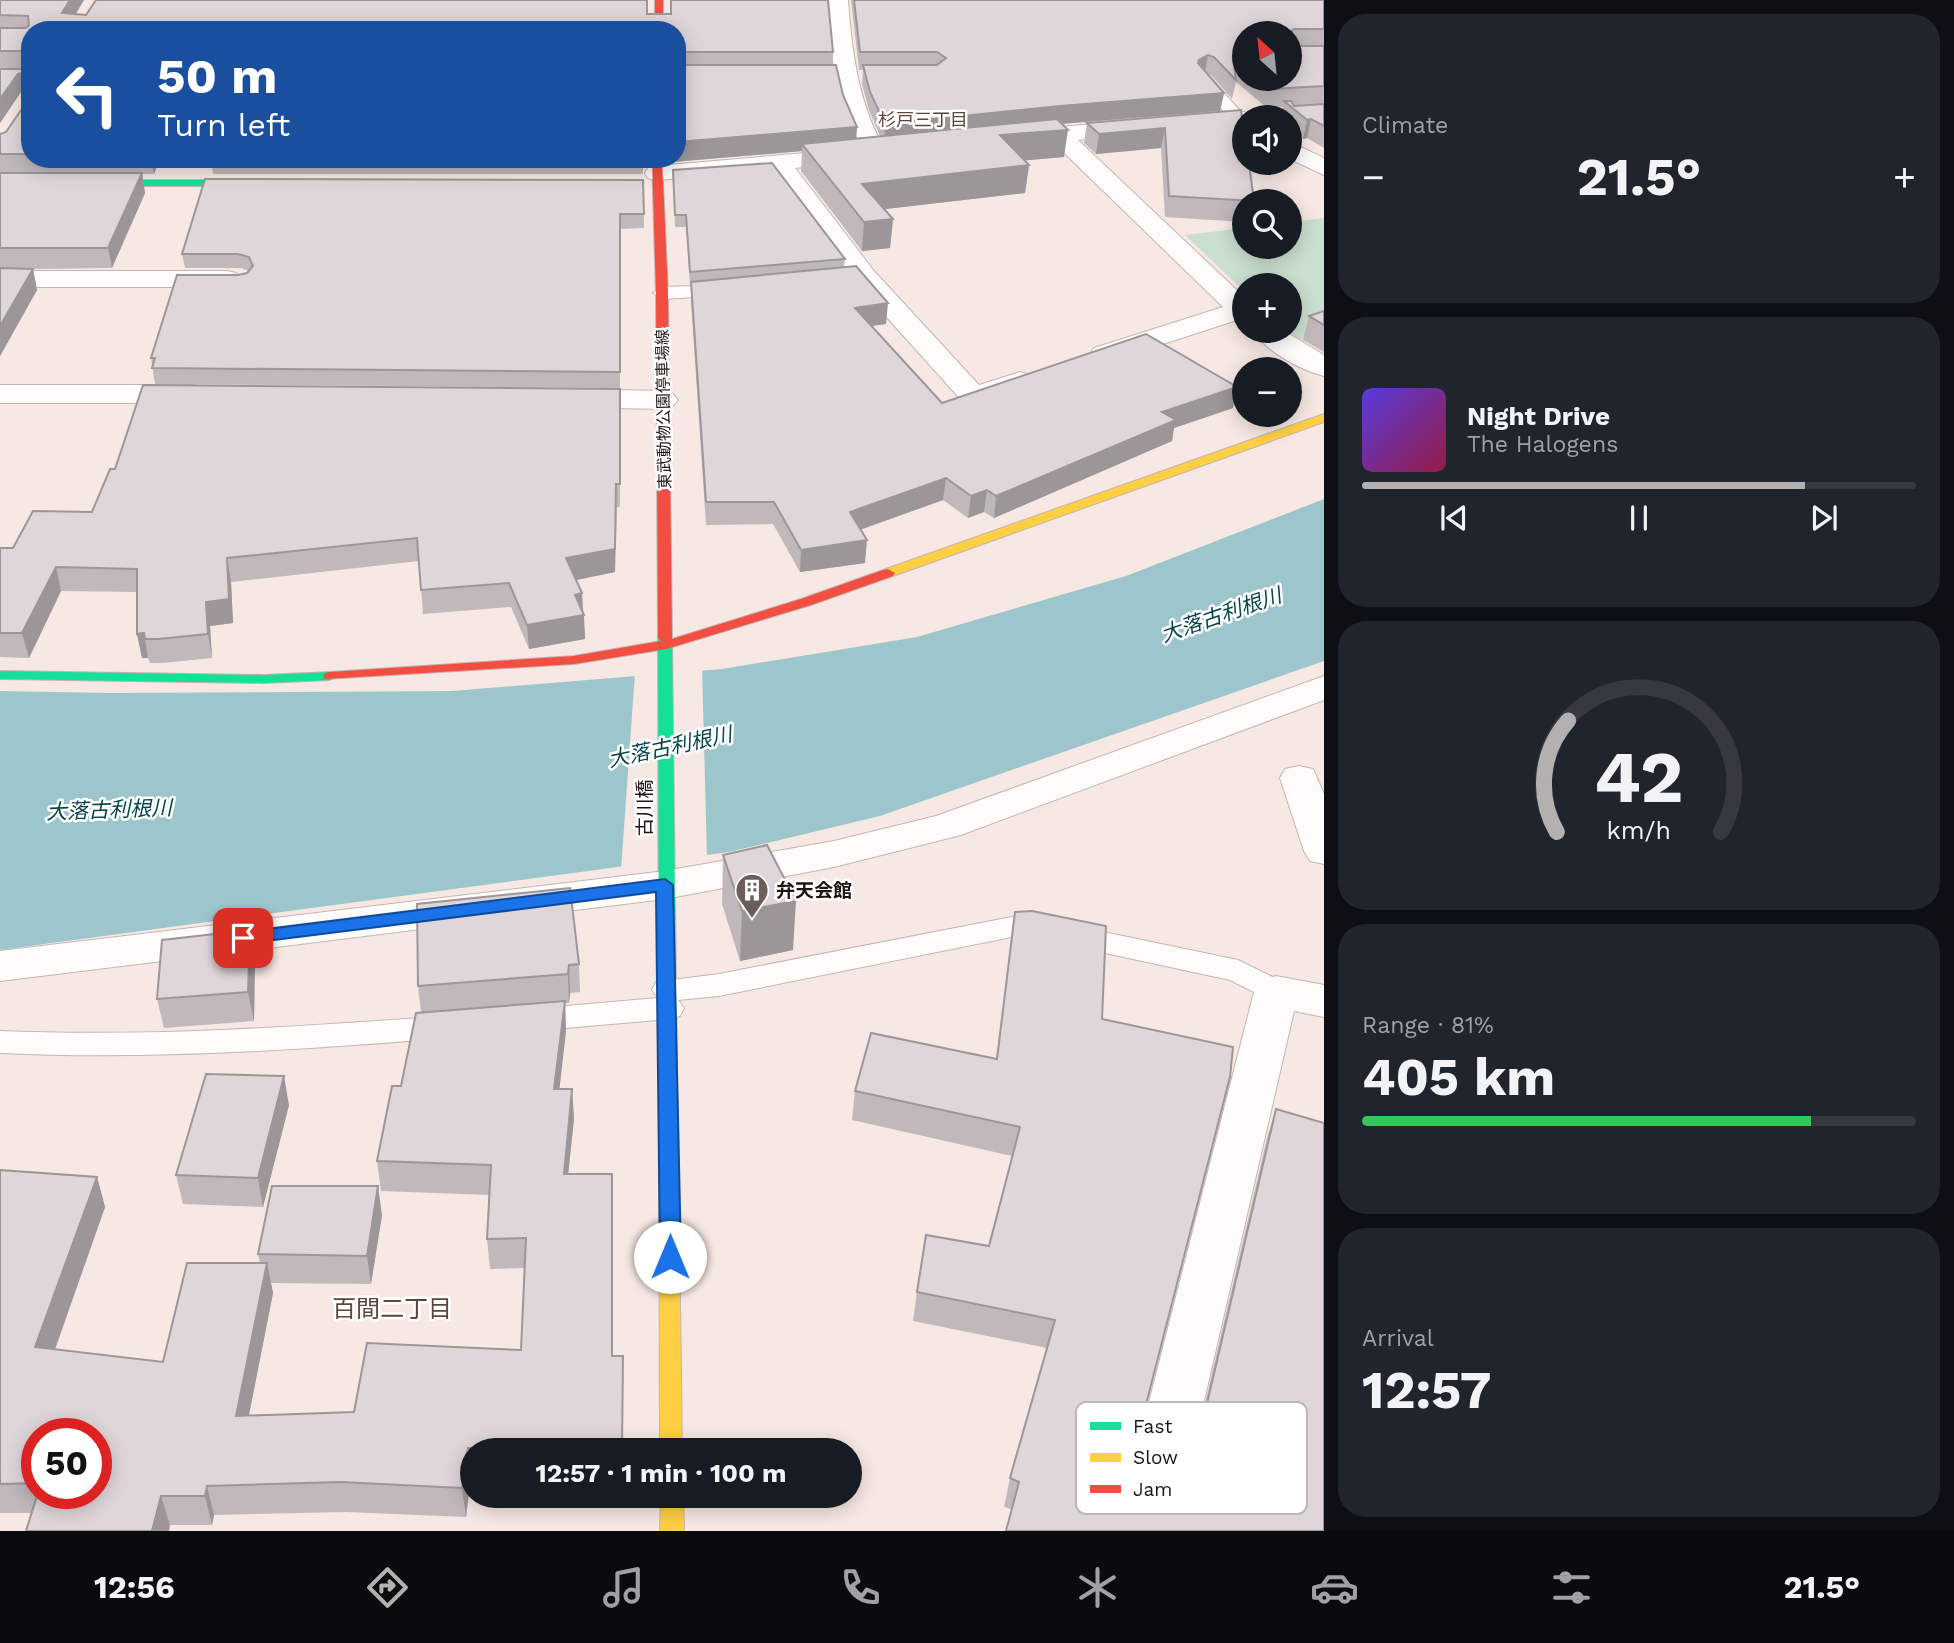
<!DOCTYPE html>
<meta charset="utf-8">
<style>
body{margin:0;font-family:"Work Sans","Noto Sans JP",sans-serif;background:#20242c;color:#f1f3f6;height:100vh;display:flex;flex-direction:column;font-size:26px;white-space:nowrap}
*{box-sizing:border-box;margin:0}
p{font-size:23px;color:#9ea1a6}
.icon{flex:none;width:38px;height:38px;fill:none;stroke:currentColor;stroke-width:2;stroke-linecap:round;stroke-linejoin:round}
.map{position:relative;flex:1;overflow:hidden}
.panel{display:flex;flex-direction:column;gap:14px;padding:14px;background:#0d0f14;width:630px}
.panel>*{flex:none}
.banner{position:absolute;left:21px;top:21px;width:665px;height:147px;border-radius:28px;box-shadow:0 4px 18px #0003;background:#1a4fa0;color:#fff;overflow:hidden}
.needle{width:46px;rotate:333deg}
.fabs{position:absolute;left:1232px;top:21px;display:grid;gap:14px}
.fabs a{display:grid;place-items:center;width:70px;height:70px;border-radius:50%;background:#171b24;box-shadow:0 4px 18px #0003;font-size:35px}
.speed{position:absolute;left:21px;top:1418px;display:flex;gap:14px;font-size:35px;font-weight:700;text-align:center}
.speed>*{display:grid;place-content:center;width:91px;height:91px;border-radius:50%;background:#171b24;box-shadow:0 4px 18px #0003;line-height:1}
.speed .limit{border:10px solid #d22;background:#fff;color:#111}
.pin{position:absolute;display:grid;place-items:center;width:60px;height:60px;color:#fff;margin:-30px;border-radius:14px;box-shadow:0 4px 10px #0006}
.me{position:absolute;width:77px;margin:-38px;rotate:0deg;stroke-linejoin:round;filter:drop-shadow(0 0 5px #0008)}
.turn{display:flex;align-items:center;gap:24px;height:147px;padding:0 21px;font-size:32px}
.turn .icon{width:91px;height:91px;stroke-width:2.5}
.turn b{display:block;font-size:49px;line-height:60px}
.big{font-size:52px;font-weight:700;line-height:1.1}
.panel .card{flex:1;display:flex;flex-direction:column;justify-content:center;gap:10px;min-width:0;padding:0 24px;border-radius:28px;background:#20242c}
.panel .dial{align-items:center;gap:0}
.dial svg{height:182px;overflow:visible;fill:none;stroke:#363941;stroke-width:7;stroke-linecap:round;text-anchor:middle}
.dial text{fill:#f1f3f6;stroke:none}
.song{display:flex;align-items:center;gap:21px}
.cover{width:84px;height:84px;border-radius:10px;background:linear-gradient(135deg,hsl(250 70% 55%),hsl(340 70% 35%))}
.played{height:7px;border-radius:4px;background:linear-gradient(90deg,#b5b0b0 80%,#363941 80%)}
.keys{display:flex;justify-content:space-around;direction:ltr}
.heat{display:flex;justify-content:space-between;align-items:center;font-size:38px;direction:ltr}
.charge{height:10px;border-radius:5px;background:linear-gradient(90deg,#34c759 81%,#363941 0)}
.trip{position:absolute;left:460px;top:1438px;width:402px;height:70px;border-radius:35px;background:#171b24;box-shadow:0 4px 18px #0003;font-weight:700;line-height:70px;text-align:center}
.tabs{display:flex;height:112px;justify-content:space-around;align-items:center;background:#090b0e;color:#9ea1a6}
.tabs .icon{width:49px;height:49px}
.tabs .current{color:#b5b0b0}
.tabs b{font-size:32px;color:#f1f3f6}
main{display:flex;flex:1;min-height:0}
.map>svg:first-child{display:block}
</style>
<main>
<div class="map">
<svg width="1324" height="1531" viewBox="0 0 1324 1531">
<rect width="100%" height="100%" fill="#f7e8e3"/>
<!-- green -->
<polygon fill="#cadfd0" points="1324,218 1324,331 1299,340 1288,331 1290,285 1244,285 1244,291 1185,235 1244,228 1244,247 1290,247 1290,222"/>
<!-- water -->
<polygon fill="#9dc6cc" points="1324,499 1324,661 880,816 729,852 0,950 0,691 109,693 452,691 722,669 917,637 1126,576"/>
<!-- pier -->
<polygon fill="#f7e8e3" points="702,667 707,858 621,870 635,673"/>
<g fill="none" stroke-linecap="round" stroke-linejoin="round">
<defs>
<g id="lane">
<polygon points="1204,76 1209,77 1245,116 1244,122 1233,122 1199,83 1197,80"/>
<polygon points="727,285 736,291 734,295 662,299 653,293 662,287"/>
<polygon points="1022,915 1238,960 1287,984 1291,992 1287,1000 1276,1003 1230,980 1022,935 719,996 678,1000 684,1008 680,1016 669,1019 531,1031 520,1028 516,1020 520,1012 531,1009 658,998 652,990 656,982 719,974"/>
<path d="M447,1016L458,1019L462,1027L458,1035L447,1038C298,1050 149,1060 0,1053V1031C149,1037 298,1027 447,1016Z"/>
</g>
<g id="street">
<path d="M828,0H848C852,55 859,106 887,154L883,159H867C835,113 831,54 828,0Z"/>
<polygon points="1324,106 1324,120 1290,122 1290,117 1258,117 1261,112 1269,110"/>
<polygon points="1244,112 1254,117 1244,117 1244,126 1078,140 1244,297 1244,320 1240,319 1114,360 1104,363 1094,360 1090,354 1094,348 1223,307 1054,143 1016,146 1008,144 1004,139 1008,134 1058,127"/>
<polygon points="1290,142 1324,158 1324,175 1290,159"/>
<polygon points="852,149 860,151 864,156 860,161 795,168 874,271 979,385 1020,372 1030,375 1035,381 1030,387 973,405 963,402 856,283 772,170 657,180 648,178 645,173 648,168 657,166"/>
<polygon points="0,271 227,271 236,273 240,279 236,285 227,287 0,287"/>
<path d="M1253,331H1284L1324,355V376C1300,370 1267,352 1253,331Z"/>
<polygon points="0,385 192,385 202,388 207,394 202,400 192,403 0,403"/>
<polygon points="567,389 663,391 673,394 678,400 673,406 663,409 567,407 557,404 552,398 557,392"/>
<polygon points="1324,676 1324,700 961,835 834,867 665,899 0,981 0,951 665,871 834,841 936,816"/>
<polygon points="1299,766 1313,769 1324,794 1324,864 1310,861 1304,851 1280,778 1285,769"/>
<polygon points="1276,976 1324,985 1324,1017 1294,1011 1174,1531 1116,1531 1254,992 1260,981"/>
</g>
<g id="fast">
<polygon points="0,180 256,180 261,183 256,186 0,186"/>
<polygon points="665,634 672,638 677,1077 675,1082 668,1084 661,1082 659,1077 658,638"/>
<polygon points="0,671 264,675 330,672 337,676 330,680 264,683 0,679"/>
</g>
<g id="slow">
<polygon points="1324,414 1324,422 893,576 888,577 881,573 883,570"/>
<polygon points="668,1070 675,1072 677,1077 682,1451 660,1451 659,1077 661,1072"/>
<polygon points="661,1496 683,1496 684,1531 660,1531"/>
</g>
<g id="jam">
<rect x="655" y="0" width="8" height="30"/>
<polygon points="652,159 662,159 668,293 672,639 801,599 883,570 888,569 895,573 893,576 811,605 666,649 574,664 325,679 323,676 325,673 330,672 574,656 661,641 658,638 656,293"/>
</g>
</defs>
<!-- lane casing -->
<use href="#lane" stroke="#c3b6b2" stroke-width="2"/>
<!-- street casing -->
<use href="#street" stroke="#c3b6b2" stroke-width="2"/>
<!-- fast casing -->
<use href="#fast" stroke="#c3b6b2" stroke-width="2"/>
<!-- slow casing -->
<use href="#slow" stroke="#c3b6b2" stroke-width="2"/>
<!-- jam casing -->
<use href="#jam" stroke="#c3b6b2" stroke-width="2"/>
<!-- lane -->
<use href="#lane" fill="#fefcfb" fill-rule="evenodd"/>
<!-- street -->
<use href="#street" fill="#fefcfb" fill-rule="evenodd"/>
<!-- fast -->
<use href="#fast" fill="#16e098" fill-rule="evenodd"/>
<!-- slow -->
<use href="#slow" fill="#ffcf43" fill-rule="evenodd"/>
<!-- jam -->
<use href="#jam" fill="#f24e42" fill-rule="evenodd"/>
</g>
<!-- wall -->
<g fill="#c0b8bb" fill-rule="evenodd">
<path d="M0,0H84L75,14L86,15L647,14L833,52V65L843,95L856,138L880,136L869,110L862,84L863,70H859L851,0H1324V148L1307,138L1303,139L1290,127V117H1281L1283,107L1267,108L1236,82L1232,99L1211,75L1208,74L1224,93L1220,111L1062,124L1064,157L1025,160L1029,165L1025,193L884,209L893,219L890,248L862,251L801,171L802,151L672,162L670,159H677V30H30V159H160L154,174H142L145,193L112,268L33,269L37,290L0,356V134L6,132L28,100L29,91L21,92L0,123ZM1244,33L1290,79H1244Z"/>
<polygon points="1241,110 1244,222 1165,217 1161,148 1096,154 1084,143 1087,123"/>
<polygon points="211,159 643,159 643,174 213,174"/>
<polygon points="673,170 845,259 844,267 886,324 872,326 942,403 1233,408 1174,428 1172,441 994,518 984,512 968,518 943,500 860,530 865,563 800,572 773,524 706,525 691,302 691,284 690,284 686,227 675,227"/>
<polygon points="643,180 644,228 620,229 620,388 155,384 151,358 238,275 247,273 249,271 241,268 185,268 182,254"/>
<polygon points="1324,311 1324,352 1303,340 1309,316"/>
<polygon points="620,389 620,507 617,507 615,572 576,580 582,593 585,639 529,649 511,607 423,614 419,561 231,582 233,623 210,626 212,658 163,663 150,663 148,658 142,658 137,634 137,592 61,591 29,658 0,657 0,548 13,548 92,512 115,469"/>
<polygon points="723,855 793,950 740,961 722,904"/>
<path d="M417,904L579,964L580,992L570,993L569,1003H565L566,1031L559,1089H572L574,1119L568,1174H612L613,1356H623V1451H472V1477H471L466,1517L346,1512L214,1515L212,1525H170L32,1513H0V1170L97,1177L105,1207L55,1350L163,1362L260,1263L258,1254L382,1215L371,1284L271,1283L273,1293L249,1415L354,1412L521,1350L524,1268L490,1269L487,1239L490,1195L381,1191L377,1161L401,1086L421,1012L418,986ZM37,1433L96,1493H37Z"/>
<polygon points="1015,912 1102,1019 1121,1502 1124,1506 1181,1506 1267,1138 1276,1109 1324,1531 1011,1509 1004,1507 1010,1478 1047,1348 913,1321 917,1292 989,1246 1012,1156 852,1120 855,1091 996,1059"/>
<polygon points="250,930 255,959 254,1021 164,1028 157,999"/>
<polygon points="289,1105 263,1207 183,1204 176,1175"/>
</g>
<!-- shaded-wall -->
<g fill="#9c9699">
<polygon points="70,0 84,0 66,30 62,13"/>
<polygon points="1208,55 1205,73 1195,81 1199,60"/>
<polygon points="26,72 29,90 21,92 0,123 0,99 18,74"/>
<polygon points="1224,93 1220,111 1058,124 884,143 885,124 1060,106"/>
<polygon points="1311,119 1307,138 1303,139 1307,120"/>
<polygon points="857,127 856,146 802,144 802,151 672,162 672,159 677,159 677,142"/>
<polygon points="1165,128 1161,148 1096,154 1099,134"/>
<polygon points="1068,130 1064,157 997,163 1000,135"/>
<polygon points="151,159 160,159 154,174"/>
<polygon points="1029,165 1025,193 860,212 862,184"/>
<polygon points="142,173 145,193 112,268 108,248"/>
<polygon points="893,219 890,248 862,251 864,222"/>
<polygon points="33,269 37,290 0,356 0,326"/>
<polygon points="888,303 886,324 854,328 855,308"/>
<polygon points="1237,387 1233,408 1174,428 1172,441 994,518 996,496 1162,412"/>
<polygon points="946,478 943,500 848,534 850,512"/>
<polygon points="616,484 615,572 567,582 566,558"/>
<polygon points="987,490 984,512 968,518 971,496"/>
<polygon points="867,540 865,563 800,572 801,550"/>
<polygon points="227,558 231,582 233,623 210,626 212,658 208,634 206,602"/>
<polygon points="56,567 61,591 29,658 22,633"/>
<polygon points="582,593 583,616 584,615 585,639 529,649 527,625 575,595"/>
<polygon points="144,633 148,658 142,658 137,634"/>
<polygon points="796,901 793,950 740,961 742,911"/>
<polygon points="250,930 255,959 254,1021 248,992"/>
<polygon points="569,965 570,993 569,1003 568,974"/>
<polygon points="565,1001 566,1031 556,1119 554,1089"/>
<polygon points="284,1076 289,1105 263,1207 258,1178"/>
<polygon points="572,1089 574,1119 565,1204 564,1174"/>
<polygon points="612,1174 612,1204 613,1386 612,1356"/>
<polygon points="97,1177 105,1207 45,1377 35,1347"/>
<polygon points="378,1186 382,1215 371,1284 367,1256"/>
<polygon points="267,1263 273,1293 243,1445 236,1416"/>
<polygon points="468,1448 471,1477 466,1517 462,1488"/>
<polygon points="207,1486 214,1515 212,1525 205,1496"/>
<polygon points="161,1496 170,1525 169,1531 152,1531"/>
</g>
<!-- building -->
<g fill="#dfd6da" stroke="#9c9699" stroke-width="2">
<polygon points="0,0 70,0 62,13 86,15 96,0 647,0 647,14 671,14 671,0 828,0 833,52 677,52 677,30 30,30 30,154 0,154 0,134 6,132 28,100 29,75 26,72 18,74 0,99 0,69 28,69 28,51 0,51 0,28 26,28 29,25 28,16 0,15"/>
<polygon points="854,0 1324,0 1324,29 1294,29 1291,31 1291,43 1294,46 1324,46 1324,86 1270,89 1257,79 1290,79 1290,33 1244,33 1244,68 1233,59 1236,80 1214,57 1208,55 1199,60 1198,63 1224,93 1060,106 885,124 870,92 863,65 937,65 946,58 937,52 860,52"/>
<polygon points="677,65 836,65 843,95 857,127 677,142"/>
<polygon points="1284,101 1291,101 1294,106 1324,104 1324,126 1311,119 1307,120"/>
<polygon points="1241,110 1244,134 1244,163 1249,163 1254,201 1169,196 1165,128 1099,134 1087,123"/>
<polygon points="1057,119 1068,130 1000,135 1029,165 862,184 893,219 864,222 802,144"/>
<polygon points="772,163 845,259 690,272 686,215 675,215 673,170"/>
<polygon points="0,173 142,173 108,248 0,248"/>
<polygon points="205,179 643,180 644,214 620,214 620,372 152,368 155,358 151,358 177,275 238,275 247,273 253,266 249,257 238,254 182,254"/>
<polygon points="856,266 888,303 855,308 942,403 1146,334 1237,387 1162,412 1176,420 996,496 987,490 971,496 946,478 850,512 867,540 801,550 774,502 706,502 691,282"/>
<polygon points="0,268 33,269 0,326"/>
<polygon points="1324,311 1324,325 1309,316"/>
<polygon points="143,385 620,389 620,484 616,484 615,549 566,558 582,593 575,595 584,615 527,625 509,583 421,590 417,538 227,558 229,599 206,602 208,634 158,639 145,639 144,633 137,634 137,569 56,567 22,633 0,633 0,548 13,548 33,511 92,512 110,469 115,469"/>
<polygon points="767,845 796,901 742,911 723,855"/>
<polygon points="570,888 579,964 569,965 568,974 418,986 417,904"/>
<polygon points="1032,911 1106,926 1102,1019 1233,1047 1230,1077 1121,1502 1124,1506 1183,1506 1276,1109 1324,1123 1324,1531 1006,1531 1019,1482 1010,1478 1055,1320 917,1292 926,1235 989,1246 1020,1127 855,1091 871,1033 997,1059 1015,912"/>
<polygon points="250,930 248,992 157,999 162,940"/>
<polygon points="565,1001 554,1089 572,1089 564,1174 612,1174 612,1356 623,1356 622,1446 468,1448 462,1488 340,1482 207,1486 205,1496 161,1496 152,1531 26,1531 38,1493 96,1493 96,1433 37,1433 37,1483 0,1484 0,1170 97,1177 35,1347 163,1362 187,1263 267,1263 236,1416 354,1412 367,1343 521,1350 526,1238 487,1239 491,1165 377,1161 392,1086 401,1086 416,1013"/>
<polygon points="206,1074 284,1076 258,1178 176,1175"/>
<polygon points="272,1186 378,1186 367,1256 258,1254"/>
</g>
<!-- route -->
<polygon fill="#1a73e8" stroke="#114b97" stroke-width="2" points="665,879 673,885 681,1257 678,1263 670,1266 663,1263 660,1257 656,892 243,944 234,938 243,932"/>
<!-- icons -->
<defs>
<symbol id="building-pin" viewBox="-11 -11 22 30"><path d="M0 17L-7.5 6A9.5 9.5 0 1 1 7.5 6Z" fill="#6b5e5a" stroke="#fff"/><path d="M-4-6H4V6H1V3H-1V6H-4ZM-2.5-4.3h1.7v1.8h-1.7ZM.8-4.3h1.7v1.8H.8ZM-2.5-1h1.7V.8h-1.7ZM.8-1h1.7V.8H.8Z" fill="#fff"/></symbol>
</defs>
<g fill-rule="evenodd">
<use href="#building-pin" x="733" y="871" width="38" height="52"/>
</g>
<g text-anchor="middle" stroke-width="5" stroke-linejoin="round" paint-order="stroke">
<!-- far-street labels -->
<g font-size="16" fill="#1f1410" stroke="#fff">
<text transform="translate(663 409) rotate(-91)" y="6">東武動物公園停車場線</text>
</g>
<!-- far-neighbourhood labels -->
<g font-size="18" fill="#5f453b" stroke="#fff">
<text x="923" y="126">杉戸三丁目</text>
</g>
<!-- street labels -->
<g font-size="19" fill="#1f1410" stroke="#fff">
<text transform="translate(644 808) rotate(-90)" y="7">古川橋</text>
</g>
<!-- poi labels -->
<g font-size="19" font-weight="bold" fill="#1f1410" stroke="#fff" text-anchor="start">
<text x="776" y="897">弁天会館</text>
</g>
<!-- water labels -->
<g font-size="21" font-style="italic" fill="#06454c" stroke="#fff">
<text transform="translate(1221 615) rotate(-19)" y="7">大落古利根川</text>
<text transform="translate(670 747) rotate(-12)" y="7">大落古利根川</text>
<text transform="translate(109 810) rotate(-2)" y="7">大落古利根川</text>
</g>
<!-- near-neighbourhood labels -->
<g font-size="24" fill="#5f453b" stroke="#fff">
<text x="392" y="1317">百間二丁目</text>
</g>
</g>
<!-- legend -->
<rect x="1076" y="1402" width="231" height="112" rx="10" fill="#fff" stroke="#bcb8b7" stroke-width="2"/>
<rect x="1090" y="1422" width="31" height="8" fill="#16e098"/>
<rect x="1090" y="1453" width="31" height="9" fill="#ffcf43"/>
<rect x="1090" y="1485" width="31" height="8" fill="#f24e42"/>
<g font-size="19" fill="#1f1410">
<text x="1133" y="1433">Fast</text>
<text x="1133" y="1464">Slow</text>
<text x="1133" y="1496">Jam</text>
</g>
</svg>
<div class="fabs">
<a><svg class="needle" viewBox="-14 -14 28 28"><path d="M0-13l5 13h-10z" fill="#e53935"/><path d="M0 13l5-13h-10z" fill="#9ea1a6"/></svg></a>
<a><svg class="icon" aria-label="sound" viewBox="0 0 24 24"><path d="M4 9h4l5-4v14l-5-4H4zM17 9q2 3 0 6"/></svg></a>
<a><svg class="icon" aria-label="search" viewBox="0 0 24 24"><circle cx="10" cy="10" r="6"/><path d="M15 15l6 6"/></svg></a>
<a>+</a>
<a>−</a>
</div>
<div class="speed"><div class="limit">50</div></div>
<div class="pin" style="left:243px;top:938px;background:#d93025"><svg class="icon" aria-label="arrive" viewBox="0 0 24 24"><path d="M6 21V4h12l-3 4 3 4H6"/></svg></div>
<svg class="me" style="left:670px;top:1257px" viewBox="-20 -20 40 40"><circle r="19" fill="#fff"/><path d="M0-13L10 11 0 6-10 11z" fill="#1a73e8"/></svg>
<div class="trip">12:57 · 1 min · 100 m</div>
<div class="banner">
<div class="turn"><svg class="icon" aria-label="left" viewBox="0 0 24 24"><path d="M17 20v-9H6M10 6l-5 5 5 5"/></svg><div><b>50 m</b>Turn left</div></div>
</div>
</div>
<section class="panel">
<div class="card"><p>Climate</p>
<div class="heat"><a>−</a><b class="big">21.5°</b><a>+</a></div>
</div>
<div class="card">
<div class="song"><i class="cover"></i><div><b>Night Drive</b><p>The Halogens</p></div></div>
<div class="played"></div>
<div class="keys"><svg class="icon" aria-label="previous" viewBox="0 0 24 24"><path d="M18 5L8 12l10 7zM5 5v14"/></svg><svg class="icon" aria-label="pause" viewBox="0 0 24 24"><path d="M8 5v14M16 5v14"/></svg><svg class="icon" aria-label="next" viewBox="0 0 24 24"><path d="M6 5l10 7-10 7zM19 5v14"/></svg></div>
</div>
<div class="card dial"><svg viewBox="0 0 100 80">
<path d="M14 69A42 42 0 1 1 86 69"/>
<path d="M14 69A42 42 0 0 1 19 20" stroke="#b5b0b0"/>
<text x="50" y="56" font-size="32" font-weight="700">42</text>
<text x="50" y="72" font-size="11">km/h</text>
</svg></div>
<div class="card"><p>Range · 81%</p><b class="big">405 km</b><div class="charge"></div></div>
<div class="card"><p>Arrival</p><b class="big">12:57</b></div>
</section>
</main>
<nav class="tabs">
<b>12:56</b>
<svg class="icon current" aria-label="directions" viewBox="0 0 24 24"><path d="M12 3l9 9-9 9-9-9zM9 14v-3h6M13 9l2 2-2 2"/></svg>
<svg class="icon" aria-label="music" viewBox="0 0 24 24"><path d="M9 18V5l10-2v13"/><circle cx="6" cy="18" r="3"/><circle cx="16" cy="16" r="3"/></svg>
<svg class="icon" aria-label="phone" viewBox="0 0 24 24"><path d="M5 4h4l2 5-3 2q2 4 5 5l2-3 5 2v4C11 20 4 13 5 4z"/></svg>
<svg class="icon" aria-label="climate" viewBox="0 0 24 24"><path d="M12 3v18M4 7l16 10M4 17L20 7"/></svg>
<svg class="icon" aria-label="car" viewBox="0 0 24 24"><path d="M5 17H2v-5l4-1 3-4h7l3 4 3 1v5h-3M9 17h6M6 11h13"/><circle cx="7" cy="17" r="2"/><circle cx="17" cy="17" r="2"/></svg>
<svg class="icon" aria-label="filters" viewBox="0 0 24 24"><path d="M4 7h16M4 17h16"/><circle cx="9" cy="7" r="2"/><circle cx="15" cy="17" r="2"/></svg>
<b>21.5°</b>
</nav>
